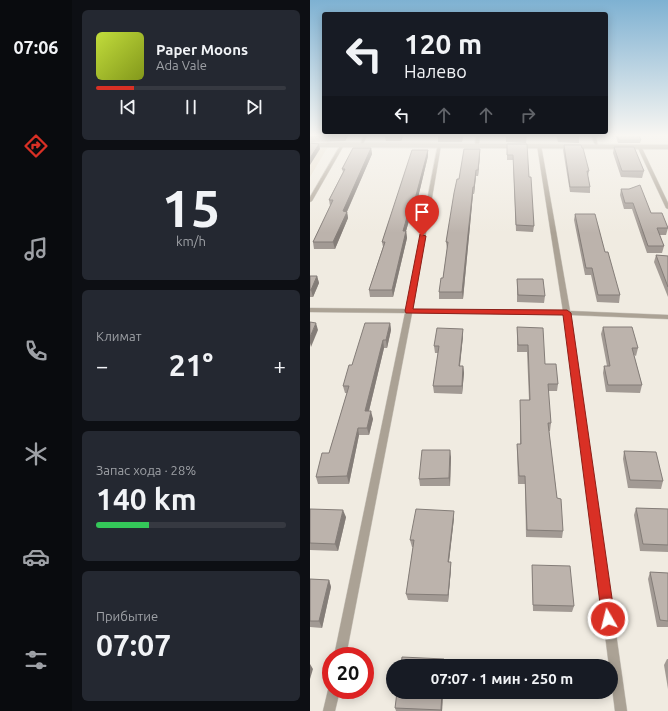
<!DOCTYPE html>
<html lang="ru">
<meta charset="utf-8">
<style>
body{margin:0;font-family:Ubuntu,sans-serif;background:#242831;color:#f1f3f6;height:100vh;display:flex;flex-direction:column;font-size:15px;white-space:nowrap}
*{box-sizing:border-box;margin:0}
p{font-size:13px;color:#9ea1a6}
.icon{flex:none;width:22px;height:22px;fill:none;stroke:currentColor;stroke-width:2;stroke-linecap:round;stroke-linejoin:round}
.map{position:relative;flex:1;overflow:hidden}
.sheet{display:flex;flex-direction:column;gap:10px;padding:10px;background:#0d0f14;width:238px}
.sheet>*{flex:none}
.top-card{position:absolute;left:12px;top:12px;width:286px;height:122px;border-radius:4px;box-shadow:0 2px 10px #0003;background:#171b24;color:#f1f3f6;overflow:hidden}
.speed{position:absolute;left:12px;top:647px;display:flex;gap:8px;font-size:20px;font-weight:700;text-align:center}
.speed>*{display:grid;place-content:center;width:52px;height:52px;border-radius:50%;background:#171b24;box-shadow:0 2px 10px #0003;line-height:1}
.speed .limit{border:6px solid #d22;background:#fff;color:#111}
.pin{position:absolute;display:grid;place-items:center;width:34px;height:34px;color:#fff;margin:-41px -17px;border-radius:50% 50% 50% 0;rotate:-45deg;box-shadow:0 0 4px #0007}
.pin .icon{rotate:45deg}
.me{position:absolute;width:44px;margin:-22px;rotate:352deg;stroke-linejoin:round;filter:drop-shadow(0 0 3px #0008)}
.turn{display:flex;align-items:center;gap:14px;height:84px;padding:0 16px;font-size:18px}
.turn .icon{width:52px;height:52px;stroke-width:2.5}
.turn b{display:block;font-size:28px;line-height:34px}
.lanes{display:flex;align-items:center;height:38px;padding:0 16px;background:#0003;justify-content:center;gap:20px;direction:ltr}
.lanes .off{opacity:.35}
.big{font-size:30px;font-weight:700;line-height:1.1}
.sheet .tile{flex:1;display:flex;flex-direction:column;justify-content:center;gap:6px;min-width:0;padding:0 14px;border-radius:6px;background:#242831}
.sheet .dial{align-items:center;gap:0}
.dial b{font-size:52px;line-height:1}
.song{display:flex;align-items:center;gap:12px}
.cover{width:48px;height:48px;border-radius:6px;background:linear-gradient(135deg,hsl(70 70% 55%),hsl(70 70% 35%))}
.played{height:4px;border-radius:2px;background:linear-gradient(90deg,#d93025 20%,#363941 20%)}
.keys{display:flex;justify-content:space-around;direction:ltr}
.heat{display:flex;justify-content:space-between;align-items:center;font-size:22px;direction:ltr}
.charge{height:6px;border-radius:3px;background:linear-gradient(90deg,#34c759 28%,#363941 0)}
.trip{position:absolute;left:76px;top:659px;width:232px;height:40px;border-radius:20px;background:#171b24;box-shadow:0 2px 10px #0003;font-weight:700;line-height:40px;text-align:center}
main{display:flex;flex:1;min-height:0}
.menu{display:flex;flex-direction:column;width:72px;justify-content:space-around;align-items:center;background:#090b0e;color:#9ea1a6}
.menu .icon{width:28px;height:28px}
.menu .on{color:#d93025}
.menu b{font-size:18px;color:#f1f3f6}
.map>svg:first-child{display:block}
</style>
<main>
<nav class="menu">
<b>07:06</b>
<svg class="icon on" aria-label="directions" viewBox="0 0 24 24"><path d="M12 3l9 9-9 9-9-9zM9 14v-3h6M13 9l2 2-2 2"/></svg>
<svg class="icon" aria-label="music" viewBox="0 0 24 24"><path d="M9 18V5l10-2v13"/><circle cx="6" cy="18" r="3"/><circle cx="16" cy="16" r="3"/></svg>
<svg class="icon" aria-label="phone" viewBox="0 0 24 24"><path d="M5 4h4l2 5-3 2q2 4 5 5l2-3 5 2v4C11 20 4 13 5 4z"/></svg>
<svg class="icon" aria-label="climate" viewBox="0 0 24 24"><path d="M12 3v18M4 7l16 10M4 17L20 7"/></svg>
<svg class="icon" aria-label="car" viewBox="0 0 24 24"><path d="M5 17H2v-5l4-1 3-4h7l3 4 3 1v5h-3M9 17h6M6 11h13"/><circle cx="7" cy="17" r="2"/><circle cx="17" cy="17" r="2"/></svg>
<svg class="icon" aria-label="filters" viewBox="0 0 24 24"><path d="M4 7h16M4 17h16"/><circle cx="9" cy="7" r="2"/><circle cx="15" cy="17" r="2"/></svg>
</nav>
<section class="sheet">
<div class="tile">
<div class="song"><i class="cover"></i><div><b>Paper Moons</b><p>Ada Vale</p></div></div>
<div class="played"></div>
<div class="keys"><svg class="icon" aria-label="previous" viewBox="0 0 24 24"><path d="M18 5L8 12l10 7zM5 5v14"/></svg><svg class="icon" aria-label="pause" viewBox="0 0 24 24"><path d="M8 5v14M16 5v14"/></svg><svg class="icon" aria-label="next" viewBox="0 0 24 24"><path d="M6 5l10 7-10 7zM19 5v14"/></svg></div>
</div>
<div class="tile dial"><b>15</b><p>km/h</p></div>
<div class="tile"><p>Климат</p>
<div class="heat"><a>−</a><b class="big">21°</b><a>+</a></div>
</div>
<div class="tile"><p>Запас хода · 28%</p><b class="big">140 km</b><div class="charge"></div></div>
<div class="tile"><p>Прибытие</p><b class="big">07:07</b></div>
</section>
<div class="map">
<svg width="358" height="711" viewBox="0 0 358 711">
<rect width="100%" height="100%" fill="#f0ebe1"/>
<!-- built -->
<polygon fill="#e8dfcf" points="0,143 20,143 0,177"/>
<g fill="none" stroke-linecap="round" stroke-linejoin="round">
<defs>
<g id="service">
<polygon points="54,134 58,134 52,146 50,146"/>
<polygon points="166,134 170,134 169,145 167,146 165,145"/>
<polygon points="281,134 285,134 288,146 285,145"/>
<polygon points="31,144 34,145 2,201 0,202 0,197"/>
<polygon points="128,144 131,145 103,309 253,311 227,145 229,144 231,145 260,311 358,315 358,319 261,315 317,711 305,711 301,679 301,666 299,666 254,315 102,313 36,656 24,656 95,313 0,312 0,308 96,309"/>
<polygon points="328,145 331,146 358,203 358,209 356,208 327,146"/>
<polygon points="21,685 21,690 30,690 25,711 13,711 18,690"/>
</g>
<polygon id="minor" points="0,143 358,145 358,149 0,147"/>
</defs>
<!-- service casing -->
<use href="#service" stroke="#cec9c0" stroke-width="1"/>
<!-- minor casing -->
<use href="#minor" stroke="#cec9c0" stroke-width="2"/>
<!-- service -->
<use href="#service" fill="#aba295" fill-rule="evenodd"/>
<!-- minor -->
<use href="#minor" fill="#aba295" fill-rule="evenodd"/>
</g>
<!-- wall -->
<g fill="#a29a94">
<polygon points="0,134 39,134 35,141 0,142"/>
<polygon points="94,134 91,141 76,141 75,137"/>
<polygon points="154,134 152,142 128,142 128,137"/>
<polygon points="196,134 217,134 216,143 196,142"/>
<polygon points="246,134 269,134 269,143 248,142"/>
<polygon points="305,134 328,134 331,140 330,143 308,143"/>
<polygon points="197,144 219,177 224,226 223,232 206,231 203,160 197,160"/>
<polygon points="254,145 279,171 278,176 280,187 280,193 260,192 253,150"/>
<polygon points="304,147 334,171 332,178 311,177 303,153"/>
<polygon points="61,148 62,154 37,212 38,218 25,249 4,249 3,242 20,206 19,200 33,172 32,169"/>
<polygon points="118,150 118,156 105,210 102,210 96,231 97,238 83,297 60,297 59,290 73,247 72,242"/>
<polygon points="170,155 168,176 166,176 164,194 163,194 153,299 129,299 129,292 133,278 137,249 136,242 149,179"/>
<polygon points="311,189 341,213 358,228 356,235 349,235 354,246 352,253 337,253 322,209 314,209 310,195"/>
<polygon points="265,214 295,252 310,295 309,303 287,302 281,275 275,275 264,220"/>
<polygon points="346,255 358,256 358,297 344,262"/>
<polygon points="0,276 7,276 9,283 3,297 0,297"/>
<polygon points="207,279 235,296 234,303 207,302"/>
<polygon points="80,323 81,330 77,348 74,348 59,411 63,419 59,435 49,435 39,484 8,484 6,477 19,453 37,393 35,393 33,386 42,365"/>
<polygon points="207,327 235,364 248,384 247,391 238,391 241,423 240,431 239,431 247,498 253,531 252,538 216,537 215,484 208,484 207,452 207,444 210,444 210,400 219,400 217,352 207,352"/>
<polygon points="293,327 328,348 326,356 324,355 332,385 330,393 296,392 293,373 294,366 297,366 291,334"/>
<polygon points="153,336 150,366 153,366 154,373 152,394 124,393 123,386 128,353 125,353 124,346"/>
<polygon points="314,451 353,481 351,489 318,488 313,459"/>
<polygon points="141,457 140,486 110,486 109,479"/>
<polygon points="326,508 358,509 358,552 330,551 324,515"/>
<polygon points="0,509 36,517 28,551 0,550"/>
<polygon points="144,518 139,562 141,562 141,569 138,602 98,600 96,594 103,547 102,547 100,540"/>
<polygon points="222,565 264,606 262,612 223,611 222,572"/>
<polygon points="340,572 358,573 358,627 347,627 338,579"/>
<polygon points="0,579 19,580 21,587 12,628 0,627"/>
<polygon points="357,659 358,659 358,689 354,665"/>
<polygon points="133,692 132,711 86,711 85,708"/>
</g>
<!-- shaded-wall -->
<g fill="#847d78">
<polygon points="36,134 39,134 35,141 34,136"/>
<polygon points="92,134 94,134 91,141 91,137"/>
<polygon points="9,144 10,149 0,165 0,158"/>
<polygon points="61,148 62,154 34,218 33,211"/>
<polygon points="170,149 170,155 168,176 168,170"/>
<polygon points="118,150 118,156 105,210 104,203"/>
<polygon points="166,170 166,176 164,194 164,187"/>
<polygon points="163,187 163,194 153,299 152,292"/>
<polygon points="101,203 102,210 94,238 93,231"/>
<polygon points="37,212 38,218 25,249 23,242"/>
<polygon points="96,231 97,238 83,297 82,290"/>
<polygon points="7,276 9,283 3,297 1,290"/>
<polygon points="6,323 8,330 1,347 0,343 0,337"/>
<polygon points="80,323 81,330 77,348 76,340"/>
<polygon points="153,329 153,336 149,373 149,366"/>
<polygon points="73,340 74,348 57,419 55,411"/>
<polygon points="153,366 154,373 152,394 152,386"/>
<polygon points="61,411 63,419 59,435 57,428"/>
<polygon points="48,428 49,435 39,484 37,476"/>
<polygon points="140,450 141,457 140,486 139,478"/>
<polygon points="33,510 36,517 28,551 25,544"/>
<polygon points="144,511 144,518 138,569 138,562"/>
<polygon points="141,562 141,569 138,602 138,595"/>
<polygon points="19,580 21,587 12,628 9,621"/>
<polygon points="0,664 3,669 0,679"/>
<polygon points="132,692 133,692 132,711 131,711"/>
</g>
<!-- building -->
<g fill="#bcb3ac" stroke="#847d78">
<polygon points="0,134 36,134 34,136 0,137"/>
<polygon points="77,134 92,134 91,137 75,137"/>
<polygon points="129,134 153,134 152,137 128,137"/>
<rect x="196" y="134" width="21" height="3"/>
<polygon points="248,134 269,134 269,137 248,136"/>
<polygon points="306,134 328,134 331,140 309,140"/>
<polygon points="0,143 9,144 0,158"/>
<polygon points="197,144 217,144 219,177 221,177 224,226 206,225 203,155 197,155"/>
<polygon points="254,145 271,145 272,148 273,148 279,171 277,171 280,187 260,187"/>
<polygon points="304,147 324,147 334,171 312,171"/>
<polygon points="43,148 61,148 33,211 37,212 23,242 3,242 23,200 19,200 35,169 32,169"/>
<polygon points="154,149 170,149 168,170 166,170 164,187 163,187 152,292 129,292 131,278 133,278 138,242 136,242 144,193 147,179 149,179"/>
<polygon points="102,150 118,150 104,203 101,203 93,231 96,231 82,290 59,290 75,242 72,242"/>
<polygon points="330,185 341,213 352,213 358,228 347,228 354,246 338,246 323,203 315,203 311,189 319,189"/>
<polygon points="265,214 285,214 295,252 298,252 310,295 288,295 282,268 276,268"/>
<polygon points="346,255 358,256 358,287"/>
<polygon points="0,276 7,276 1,290 0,290"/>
<polygon points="207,279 233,279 235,296 208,295"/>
<polygon points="0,322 6,323 0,337"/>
<polygon points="55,323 80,323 76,340 73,340 55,411 61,411 57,428 48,428 37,476 6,477 12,453 19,453 39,386 33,386 39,365 42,365"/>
<polygon points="207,327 233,328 235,364 246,364 248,384 238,384 241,423 238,423 247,498 251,499 253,531 217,530 215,476 209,476 207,444 211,444 210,400 220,400 218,345 208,345"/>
<polygon points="293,327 322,327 328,348 322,348 332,385 298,385 294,366 300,366"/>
<polygon points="127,328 153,329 149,366 153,366 152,386 123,386 129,346 124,346"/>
<polygon points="112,450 140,450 139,478 109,479"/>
<polygon points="314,451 346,452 353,481 320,480"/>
<polygon points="326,508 358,509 358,545 333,544"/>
<polygon points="0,509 33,510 25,544 0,543"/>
<polygon points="106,509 144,511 138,562 141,562 138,595 96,594 104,540 100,540"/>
<polygon points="222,565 260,566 264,606 223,605"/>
<polygon points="340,572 358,573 358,621 350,620"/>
<polygon points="0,579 19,580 9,621 0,621"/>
<polygon points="92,657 134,659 134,666 91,666"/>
<polygon points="87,692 132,692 131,710 85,708"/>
</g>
<!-- sky -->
<linearGradient id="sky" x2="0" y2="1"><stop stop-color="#7eb1d2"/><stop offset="0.58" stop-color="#f8f6f2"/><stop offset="1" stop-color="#f8f6f2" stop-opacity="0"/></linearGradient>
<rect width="358" height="233" fill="url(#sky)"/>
<!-- route -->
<polygon fill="#d93025" stroke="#8d1f18" points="110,234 116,236 103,309 257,310 261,313 305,619 303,624 298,626 294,624 292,619 253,315 96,313 95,311"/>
</svg>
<div class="speed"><div class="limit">20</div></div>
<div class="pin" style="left:112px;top:236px;background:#d93025"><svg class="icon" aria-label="arrive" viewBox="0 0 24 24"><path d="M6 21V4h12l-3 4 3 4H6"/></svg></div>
<svg class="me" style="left:298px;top:619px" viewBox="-20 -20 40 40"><circle r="17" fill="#d93025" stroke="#fff" stroke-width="3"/><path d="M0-11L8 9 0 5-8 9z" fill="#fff"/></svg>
<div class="trip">07:07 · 1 мин · 250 m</div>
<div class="top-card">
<div class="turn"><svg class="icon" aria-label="left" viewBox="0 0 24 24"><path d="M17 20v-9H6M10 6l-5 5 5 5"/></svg><div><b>120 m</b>Налево</div></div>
<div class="lanes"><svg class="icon" aria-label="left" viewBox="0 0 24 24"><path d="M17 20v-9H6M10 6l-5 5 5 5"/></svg><svg class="icon off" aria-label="ahead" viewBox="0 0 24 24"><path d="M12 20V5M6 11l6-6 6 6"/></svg><svg class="icon off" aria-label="ahead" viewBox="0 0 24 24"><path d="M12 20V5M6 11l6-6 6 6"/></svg><svg class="icon off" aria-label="right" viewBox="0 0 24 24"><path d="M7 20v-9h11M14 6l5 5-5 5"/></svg></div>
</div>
</div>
</main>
